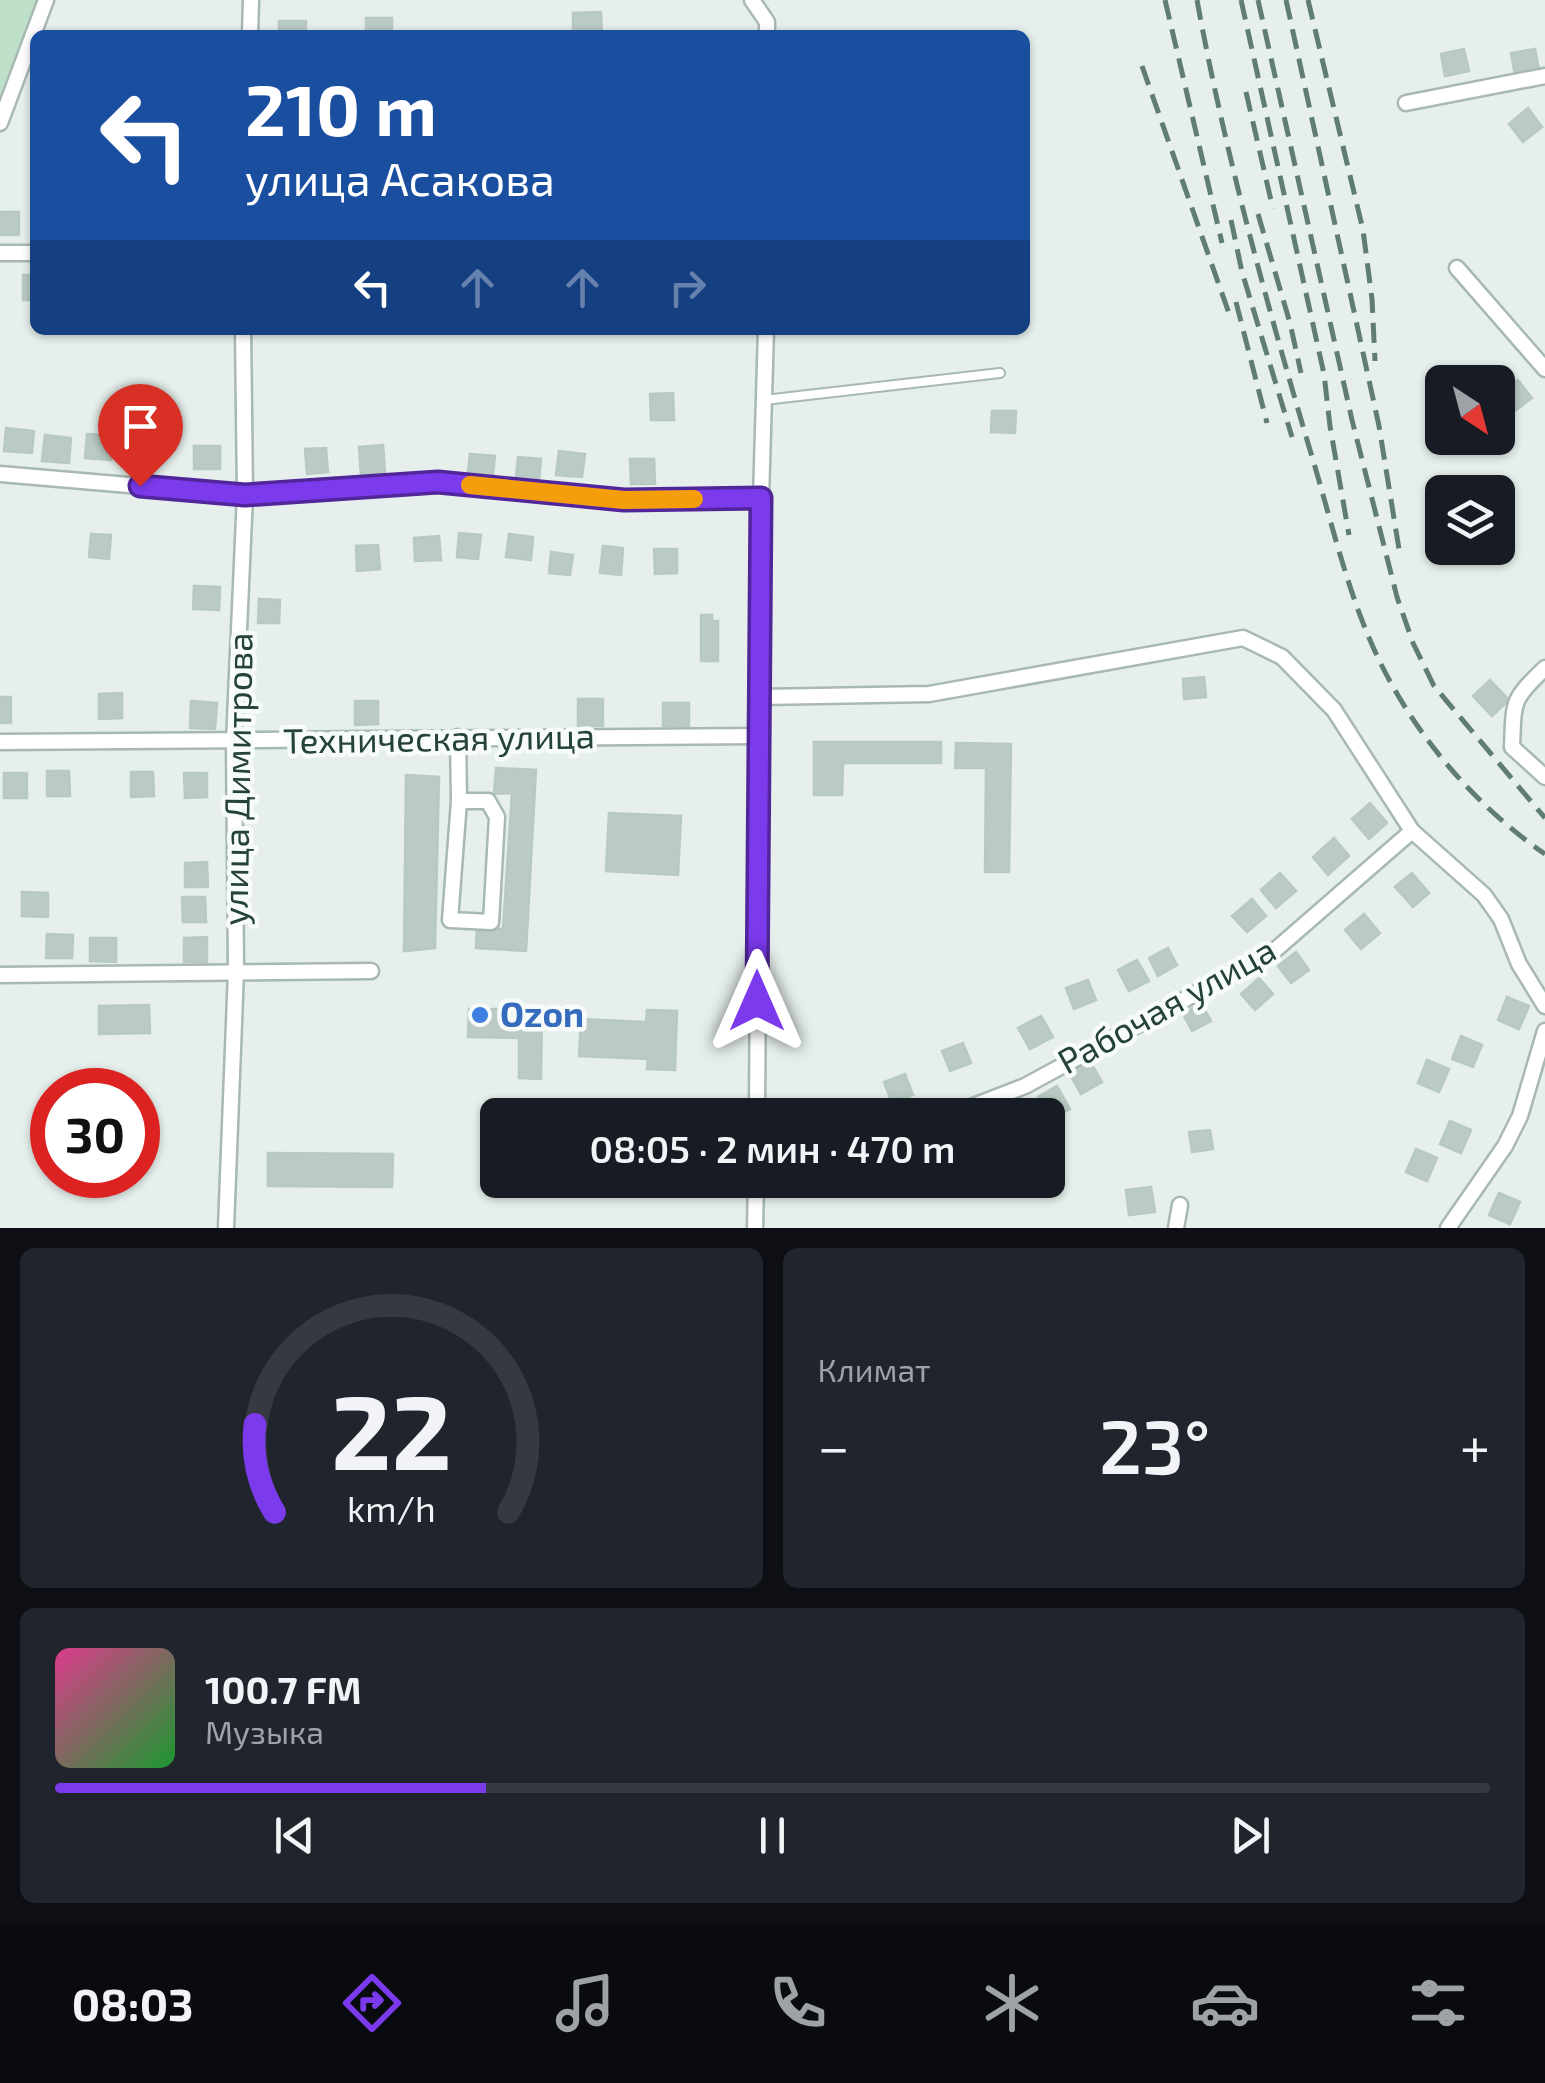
<!DOCTYPE html>
<html lang="ru">
<meta charset="utf-8">
<style>
body{margin:0;font-family:"Exo 2",sans-serif;background:#20242c;color:#f1f3f6;height:100vh;display:flex;flex-direction:column;font-size:38px;white-space:nowrap}
*{box-sizing:border-box;margin:0}
p{font-size:32px;color:#9ea1a6}
.icon{flex:none;width:55px;height:55px;fill:none;stroke:currentColor;stroke-width:2;stroke-linecap:round;stroke-linejoin:round}
.map{position:relative;height:1228px;overflow:hidden}
.details{display:flex;flex-direction:column;gap:20px;padding:20px;background:#0d0f14;flex:1}
.details>*{flex:none}
.top-card{position:absolute;left:30px;top:30px;width:1000px;height:305px;border-radius:15px;box-shadow:0 2px 8px #0004;background:#1a4fa0;color:#fff;overflow:hidden}
.needle{width:65px;rotate:144deg}
.buttons{position:absolute;left:1425px;top:365px;display:grid;gap:20px}
.buttons a{display:grid;place-items:center;width:90px;height:90px;border-radius:15px;background:#171b24;box-shadow:0 2px 8px #0004;font-size:50px}
.speed{position:absolute;left:30px;top:1068px;display:flex;gap:20px;font-size:50px;font-weight:700;text-align:center}
.speed>*{display:grid;place-content:center;width:130px;height:130px;border-radius:50%;background:#171b24;box-shadow:0 2px 8px #0004;line-height:1}
.speed .limit{border:15px solid #d22;background:#fff;color:#111}
.pin{position:absolute;display:grid;place-items:center;width:85px;height:85px;color:#fff;margin:-102px -42px;border-radius:50% 50% 50% 0;rotate:-45deg;box-shadow:0 0 10px #0007}
.pin .icon{rotate:45deg}
.me{position:absolute;width:110px;margin:-55px;rotate:0deg;stroke-linejoin:round;filter:drop-shadow(0 0 8px #0008)}
.turn{display:flex;align-items:center;gap:35px;height:210px;padding:0 50px;font-size:45px}
.turn .icon{width:130px;height:130px;stroke-width:2.5}
.turn b{display:block;font-size:70px;line-height:85px}
.lanes{display:flex;align-items:center;height:95px;padding:0 50px;background:#0003;justify-content:center;gap:50px;direction:ltr}
.lanes .off{opacity:.35}
.big{font-size:75px;font-weight:600;line-height:1.1}
.details .card{flex:1;display:flex;flex-direction:column;justify-content:center;gap:15px;min-width:0;padding:0 35px;border-radius:15px;background:#20242c}
.details .dial{align-items:center;gap:0}
.dial svg{height:260px;overflow:visible;fill:none;stroke:#363941;stroke-width:7;stroke-linecap:round;text-anchor:middle}
.dial text{fill:#f1f3f6;stroke:none}
.song{display:flex;align-items:center;gap:30px}
.cover{width:120px;height:120px;border-radius:15px;background:linear-gradient(135deg,hsl(330 70% 55%),hsl(130 70% 35%))}
.played{height:10px;border-radius:5px;background:linear-gradient(90deg,#7c3aed 30%,#363941 30%)}
.keys{display:flex;justify-content:space-around;direction:ltr}
.heat{display:flex;justify-content:space-between;align-items:center;font-size:55px;direction:ltr}
.details .tiles{flex:1;display:grid;gap:20px;grid-template-columns:1fr 1fr}
.card:last-child{grid-column:span 2}
.trip{position:absolute;left:480px;top:1098px;width:585px;height:100px;border-radius:15px;background:#171b24;box-shadow:0 2px 8px #0004;font-weight:600;line-height:100px;text-align:center}
.dock{display:flex;height:160px;justify-content:space-around;align-items:center;background:#090b0e;color:#9ea1a6}
.dock .icon{width:70px;height:70px}
.dock .selected{color:#7c3aed}
.dock b{font-size:45px;color:#f1f3f6}
.map>svg:first-child{display:block}
</style>
<div class="map">
<svg width="1545" height="1228" viewBox="0 0 1545 1228">
<rect width="100%" height="100%" fill="#e6efeb"/>
<!-- green -->
<polygon fill="#bfe0c8" points="0,0 46,0 0,123"/>
<!-- building -->
<g fill="#bbcac4" stroke="#b8c9c2" stroke-width="2.5">
<polygon points="601,12 602,35 573,35 573,13"/>
<rect x="366" y="18" width="26" height="17"/>
<rect x="279" y="21" width="27" height="14"/>
<polygon points="1464,49 1469,71 1445,76 1441,54"/>
<polygon points="1535,49 1539,70 1515,75 1511,53"/>
<polygon points="1528,108 1542,127 1523,142 1509,124"/>
<rect x="0" y="212" width="19" height="23"/>
<rect x="23" y="275" width="12" height="25"/>
<polygon points="1518,380 1532,398 1512,413 1498,395"/>
<polygon points="673,393 674,420 651,420 650,394"/>
<polygon points="992,411 1016,411 1015,433 991,432"/>
<polygon points="6,428 34,431 32,453 4,451"/>
<polygon points="87,434 113,436 111,460 85,458"/>
<polygon points="45,435 71,438 69,463 42,461"/>
<polygon points="383,445 385,473 361,475 359,447"/>
<rect x="194" y="446" width="26" height="23"/>
<polygon points="326,448 328,472 307,474 305,449"/>
<polygon points="559,451 585,454 582,477 556,475"/>
<polygon points="470,454 495,456 492,483 467,480"/>
<polygon points="518,457 541,459 539,480 516,478"/>
<polygon points="630,459 654,459 655,484 631,484"/>
<polygon points="459,533 481,535 478,559 457,557"/>
<polygon points="91,534 111,535 109,559 89,557"/>
<polygon points="509,534 533,537 531,560 506,557"/>
<polygon points="439,536 441,560 415,561 414,538"/>
<polygon points="378,545 380,569 357,571 356,546"/>
<polygon points="603,546 623,548 621,575 600,573"/>
<polygon points="654,549 677,549 677,573 655,574"/>
<polygon points="551,552 573,555 570,575 549,573"/>
<polygon points="194,586 220,587 219,610 193,609"/>
<polygon points="259,599 280,600 279,623 258,623"/>
<polygon points="701,615 712,615 712,621 718,621 718,661 701,661"/>
<polygon points="1204,677 1206,697 1184,699 1183,679"/>
<polygon points="1490,680 1509,700 1492,716 1473,696"/>
<polygon points="122,693 122,718 99,719 99,694"/>
<rect x="0" y="697" width="11" height="26"/>
<rect x="578" y="699" width="25" height="27"/>
<polygon points="191,701 217,703 215,729 190,728"/>
<polygon points="355,701 378,701 378,724 355,725"/>
<rect x="663" y="703" width="26" height="23"/>
<polygon points="814,742 941,742 941,763 843,763 842,795 814,795"/>
<polygon points="956,743 1011,744 1009,872 985,872 986,768 955,768"/>
<polygon points="496,768 536,770 526,951 476,948 477,927 503,929 512,793 494,794"/>
<polygon points="47,771 69,771 70,796 47,796"/>
<polygon points="131,772 153,772 154,796 131,797"/>
<rect x="4" y="773" width="23" height="25"/>
<polygon points="184,773 207,773 207,797 185,798"/>
<polygon points="406,775 439,777 435,948 404,951"/>
<polygon points="1370,803 1387,823 1369,839 1352,819"/>
<polygon points="609,813 681,816 678,875 606,871"/>
<polygon points="1334,838 1349,856 1328,875 1313,857"/>
<polygon points="207,862 208,887 185,887 185,863"/>
<polygon points="1280,873 1296,891 1276,908 1261,890"/>
<polygon points="1412,873 1429,893 1413,907 1395,887"/>
<polygon points="22,892 48,893 48,917 22,916"/>
<polygon points="182,897 205,897 206,922 183,922"/>
<polygon points="1252,899 1266,916 1247,932 1232,916"/>
<polygon points="1364,914 1380,933 1361,949 1345,930"/>
<polygon points="47,934 73,935 72,958 46,958"/>
<polygon points="207,937 207,962 184,962 184,938"/>
<polygon points="90,938 116,938 116,962 90,961"/>
<polygon points="1168,948 1177,965 1158,976 1149,958"/>
<polygon points="1296,952 1309,970 1291,983 1278,966"/>
<polygon points="1137,960 1149,981 1129,991 1118,970"/>
<polygon points="1259,978 1273,994 1255,1010 1241,994"/>
<polygon points="1088,980 1096,1000 1074,1009 1066,988"/>
<polygon points="1507,997 1529,1006 1519,1029 1498,1020"/>
<polygon points="1201,1003 1211,1021 1192,1031 1183,1014"/>
<polygon points="149,1005 150,1033 99,1034 99,1006"/>
<polygon points="469,1009 542,1009 541,1079 519,1078 519,1038 468,1037"/>
<polygon points="647,1010 677,1011 675,1070 647,1069 648,1059 579,1056 581,1019 646,1022"/>
<polygon points="1041,1016 1053,1037 1030,1049 1018,1028"/>
<polygon points="1461,1036 1482,1045 1473,1067 1452,1059"/>
<polygon points="963,1043 971,1063 950,1071 942,1051"/>
<polygon points="1427,1060 1449,1069 1439,1092 1418,1083"/>
<polygon points="1090,1061 1102,1082 1081,1094 1069,1073"/>
<polygon points="905,1074 913,1095 892,1103 884,1082"/>
<polygon points="1057,1086 1070,1109 1051,1119 1038,1097"/>
<polygon points="1450,1121 1471,1130 1461,1153 1440,1144"/>
<polygon points="1210,1130 1213,1149 1192,1152 1189,1132"/>
<polygon points="1416,1149 1437,1158 1427,1181 1406,1172"/>
<polygon points="268,1153 393,1154 392,1187 268,1186"/>
<polygon points="1151,1187 1155,1212 1129,1215 1126,1190"/>
<polygon points="1499,1193 1520,1202 1510,1224 1489,1215"/>
</g>
<g fill="none" stroke-linecap="round" stroke-linejoin="round">
<defs>
<polyline id="service" points="764,400 1000,373"/>
<g id="minor">
<polyline points="752,0 767,22 767,35"/>
<polyline points="250,35 251,0"/>
<polyline points="1406,103 1545,76"/>
<polyline points="0,123 46,0"/>
<polyline points="0,253 35,253"/>
<polyline points="1457,268 1545,369"/>
<polyline points="0,474 245,495 438,482 624,500 761,498"/>
<path d="M1545,668C1511,701 1514,700 1512,747L1545,777"/>
<polyline points="759,697 929,694 1243,638 1282,657 1334,710 1412,831 1484,895 1501,919 1519,964 1545,1006"/>
<polyline points="458,737 459,801 450,920 491,922 497,817 488,801 459,801"/>
<polyline points="0,742 759,736"/>
<polyline points="0,975 371,971"/>
<polyline points="757,1115 761,498 766,330"/>
<polyline points="950,1115 1025,1086 1274,951 1412,831"/>
<polyline points="226,1228 236,971 234,742 245,495 243,330"/>
<polyline points="755,1228 756,1180"/>
<polyline points="1176,1228 1180,1205"/>
<polyline points="1448,1228 1505,1146 1520,1116 1545,1031"/>
</g>
</defs>
<!-- service casing -->
<use href="#service" stroke="#a8b8b2" stroke-width="12"/>
<!-- minor casing -->
<use href="#minor" stroke="#a8b8b2" stroke-width="19"/>
<!-- service -->
<use href="#service" stroke="#fff" stroke-width="8"/>
<!-- minor -->
<use href="#minor" stroke="#fff" stroke-width="14"/>
<!-- rail -->
<g stroke="#5f7d75" stroke-width="5" stroke-dasharray="20 10" stroke-linecap="butt">
<polyline points="1165,0 1222,243"/>
<path d="M1197,0C1225,153 1266,301 1310,450C1332,522 1348,598 1382,666C1419,740 1477,807 1545,854"/>
<polyline points="1241,0 1324,374 1330,426 1349,535"/>
<polyline points="1258,0 1352,420 1397,597 1413,643 1434,686 1545,818"/>
<polyline points="1286,0 1379,426 1399,549"/>
<polyline points="1308,0 1363,230 1372,299 1375,361"/>
<polyline points="1142,66 1231,319"/>
<polyline points="1246,92 1273,209"/>
<polyline points="1258,214 1290,323 1301,373"/>
<polyline points="1231,220 1242,272 1292,437"/>
<polyline points="1236,302 1267,423"/>
</g>
</g>
<g fill="none" stroke-linecap="round" stroke-linejoin="round">
<defs>
<polyline id="route" points="140,486 245,495 438,482 624,500 761,498 757,1001"/>
</defs>
<!-- route casing -->
<use href="#route" stroke="#51269a" stroke-width="25"/>
<!-- route -->
<use href="#route" stroke="#7c3aed" stroke-width="18"/>
<!-- slow -->
<polyline stroke="#f59e0b" stroke-width="18" points="470,485 624,500 694,499"/>
</g>
<!-- markers -->
<circle fill="#3f7fe0" stroke="#f7fbf9" stroke-width="4" cx="480" cy="1015" r="10"/>
<g text-anchor="middle" stroke-width="9" stroke-linejoin="round" paint-order="stroke">
<!-- street labels -->
<g font-size="35" fill="#24423a" stroke="#f7fbf9">
<text transform="translate(439 739) rotate(-1)" y="12">Техническая улица</text>
<text transform="translate(238 779) rotate(-89)" y="12">улица Димитрова</text>
<text transform="translate(1167 1006) rotate(-29)" y="12">Рабочая улица</text>
</g>
<!-- shop labels -->
<g font-size="35" font-weight="bold" fill="#366cbe" stroke="#f7fbf9" text-anchor="start">
<text x="500" y="1027">Ozon</text>
</g>
</g>
</svg>
<div class="buttons">
<a><svg class="needle" viewBox="-14 -14 28 28"><path d="M0-13l5 13h-10z" fill="#e53935"/><path d="M0 13l5-13h-10z" fill="#9ea1a6"/></svg></a>
<a><svg class="icon" aria-label="layers" viewBox="0 0 24 24"><path d="M12 4l9 5-9 5-9-5zM3 14l9 5 9-5"/></svg></a>
</div>
<div class="speed"><div class="limit">30</div></div>
<div class="pin" style="left:140px;top:486px;background:#d93025"><svg class="icon" aria-label="arrive" viewBox="0 0 24 24"><path d="M6 21V4h12l-3 4 3 4H6"/></svg></div>
<svg class="me" style="left:757px;top:1001px" viewBox="-20 -20 40 40"><path d="M0-17L14 15 0 8-14 15z" fill="#7c3aed" stroke="#fff" stroke-width="4"/></svg>
<div class="trip">08:05 · 2 мин · 470 m</div>
<div class="top-card">
<div class="turn"><svg class="icon" aria-label="left" viewBox="0 0 24 24"><path d="M17 20v-9H6M10 6l-5 5 5 5"/></svg><div><b>210 m</b>улица Асакова</div></div>
<div class="lanes"><svg class="icon" aria-label="left" viewBox="0 0 24 24"><path d="M17 20v-9H6M10 6l-5 5 5 5"/></svg><svg class="icon off" aria-label="ahead" viewBox="0 0 24 24"><path d="M12 20V5M6 11l6-6 6 6"/></svg><svg class="icon off" aria-label="ahead" viewBox="0 0 24 24"><path d="M12 20V5M6 11l6-6 6 6"/></svg><svg class="icon off" aria-label="right" viewBox="0 0 24 24"><path d="M7 20v-9h11M14 6l5 5-5 5"/></svg></div>
</div>
</div>
<section class="details">
<div class="tiles">
<div class="card dial"><svg viewBox="0 0 100 80">
<path d="M14 69A42 42 0 1 1 86 69"/>
<path d="M14 69A42 42 0 0 1 8 42" stroke="#7c3aed"/>
<text x="50" y="56" font-size="32" font-weight="700">22</text>
<text x="50" y="72" font-size="11">km/h</text>
</svg></div>
<div class="card"><p>Климат</p>
<div class="heat"><a>−</a><b class="big">23°</b><a>+</a></div>
</div>
<div class="card">
<div class="song"><i class="cover"></i><div><b>100.7 FM</b><p>Музыка</p></div></div>
<div class="played"></div>
<div class="keys"><svg class="icon" aria-label="previous" viewBox="0 0 24 24"><path d="M18 5L8 12l10 7zM5 5v14"/></svg><svg class="icon" aria-label="pause" viewBox="0 0 24 24"><path d="M8 5v14M16 5v14"/></svg><svg class="icon" aria-label="next" viewBox="0 0 24 24"><path d="M6 5l10 7-10 7zM19 5v14"/></svg></div>
</div>
</div>
</section>
<nav class="dock">
<b>08:03</b>
<svg class="icon selected" aria-label="directions" viewBox="0 0 24 24"><path d="M12 3l9 9-9 9-9-9zM9 14v-3h6M13 9l2 2-2 2"/></svg>
<svg class="icon" aria-label="music" viewBox="0 0 24 24"><path d="M9 18V5l10-2v13"/><circle cx="6" cy="18" r="3"/><circle cx="16" cy="16" r="3"/></svg>
<svg class="icon" aria-label="phone" viewBox="0 0 24 24"><path d="M5 4h4l2 5-3 2q2 4 5 5l2-3 5 2v4C11 20 4 13 5 4z"/></svg>
<svg class="icon" aria-label="climate" viewBox="0 0 24 24"><path d="M12 3v18M4 7l16 10M4 17L20 7"/></svg>
<svg class="icon" aria-label="car" viewBox="0 0 24 24"><path d="M5 17H2v-5l4-1 3-4h7l3 4 3 1v5h-3M9 17h6M6 11h13"/><circle cx="7" cy="17" r="2"/><circle cx="17" cy="17" r="2"/></svg>
<svg class="icon" aria-label="filters" viewBox="0 0 24 24"><path d="M4 7h16M4 17h16"/><circle cx="9" cy="7" r="2"/><circle cx="15" cy="17" r="2"/></svg>
</nav>
